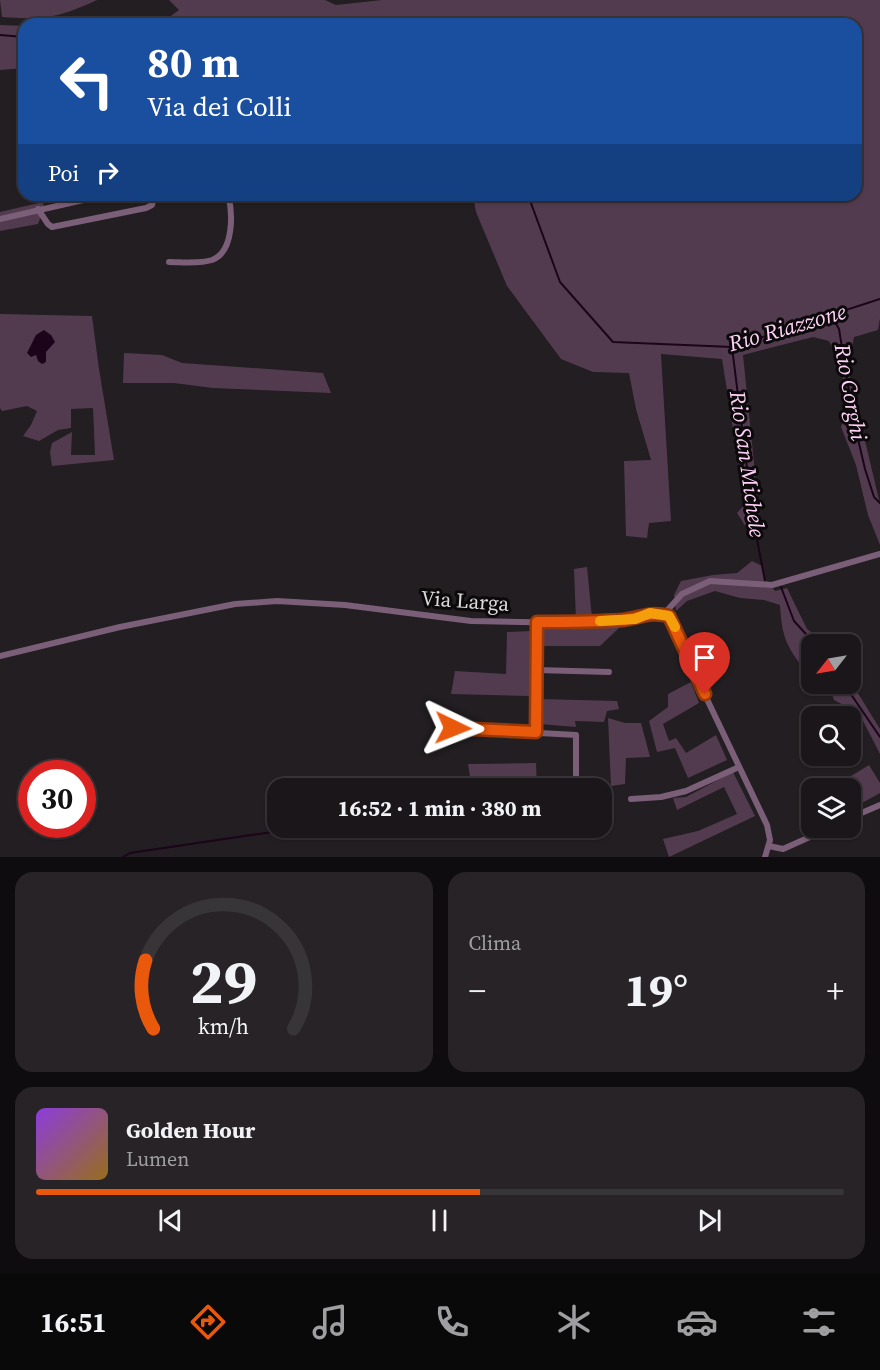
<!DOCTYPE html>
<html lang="it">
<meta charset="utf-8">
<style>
body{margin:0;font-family:"Source Serif 4",serif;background:#272326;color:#f1f3f6;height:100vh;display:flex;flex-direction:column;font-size:22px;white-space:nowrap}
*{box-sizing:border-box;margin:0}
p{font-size:20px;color:#9f9fa2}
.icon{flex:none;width:33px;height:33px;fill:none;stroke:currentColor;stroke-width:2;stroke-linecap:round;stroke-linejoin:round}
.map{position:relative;height:857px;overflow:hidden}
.drawer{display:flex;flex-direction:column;gap:15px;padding:15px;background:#0e0c0e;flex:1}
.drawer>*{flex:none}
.guide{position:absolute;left:18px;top:18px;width:844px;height:183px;border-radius:18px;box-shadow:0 2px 4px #0004,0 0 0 2px #383538;background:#1a4fa0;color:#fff;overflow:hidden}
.needle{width:39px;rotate:239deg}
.controls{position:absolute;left:801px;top:634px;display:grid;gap:12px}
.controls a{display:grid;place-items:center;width:60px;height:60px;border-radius:12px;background:#1a1619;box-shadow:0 2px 4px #0004,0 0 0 2px #383538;font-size:30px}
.speed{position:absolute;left:18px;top:760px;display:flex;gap:12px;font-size:30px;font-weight:700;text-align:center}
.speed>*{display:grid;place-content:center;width:78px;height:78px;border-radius:50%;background:#1a1619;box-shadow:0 2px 4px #0004,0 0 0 2px #383538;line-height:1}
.speed .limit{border:9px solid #d22;background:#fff;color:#111}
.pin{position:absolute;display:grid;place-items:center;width:51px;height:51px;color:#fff;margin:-62px -26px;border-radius:50% 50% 50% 0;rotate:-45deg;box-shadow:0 0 6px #0007}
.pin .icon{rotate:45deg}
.me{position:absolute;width:66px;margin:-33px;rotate:92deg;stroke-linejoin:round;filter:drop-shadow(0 0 4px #0008)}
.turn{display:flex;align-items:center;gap:21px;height:126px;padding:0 30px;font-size:27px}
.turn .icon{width:78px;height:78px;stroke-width:2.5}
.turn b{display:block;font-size:42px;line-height:51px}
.then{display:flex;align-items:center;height:57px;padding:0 30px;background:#0003;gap:12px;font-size:22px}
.big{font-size:45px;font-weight:700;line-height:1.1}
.drawer .widget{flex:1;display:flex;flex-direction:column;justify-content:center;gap:9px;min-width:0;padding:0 21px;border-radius:18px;background:#272326}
.drawer .dial{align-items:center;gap:0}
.dial svg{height:156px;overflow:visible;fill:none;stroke:#383538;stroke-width:7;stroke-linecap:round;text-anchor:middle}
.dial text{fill:#f1f3f6;stroke:none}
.song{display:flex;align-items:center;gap:18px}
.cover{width:72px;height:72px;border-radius:9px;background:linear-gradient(135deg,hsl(270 70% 55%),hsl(40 70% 35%))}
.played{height:6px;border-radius:3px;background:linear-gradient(90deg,#ea580c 55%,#383538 55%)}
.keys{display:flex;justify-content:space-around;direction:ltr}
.heat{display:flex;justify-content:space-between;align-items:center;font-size:33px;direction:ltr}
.drawer .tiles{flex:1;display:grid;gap:15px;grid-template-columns:1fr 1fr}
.widget:last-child{grid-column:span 2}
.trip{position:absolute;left:267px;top:778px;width:345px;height:60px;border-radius:18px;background:#1a1619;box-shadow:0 2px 4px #0004,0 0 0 2px #383538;font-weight:700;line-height:60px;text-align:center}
.tab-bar{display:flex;height:96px;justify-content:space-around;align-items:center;background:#0a090a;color:#9f9fa2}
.tab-bar .icon{width:42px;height:42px}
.tab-bar .on{color:#ea580c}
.tab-bar b{font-size:27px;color:#f1f3f6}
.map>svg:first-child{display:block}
</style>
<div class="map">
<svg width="880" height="857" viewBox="0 0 880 857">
<rect width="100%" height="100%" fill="#221e21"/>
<!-- green -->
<g fill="#533b4f">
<path d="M0,0H97C58,18 44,20 2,17Z"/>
<polygon points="169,0 325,0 336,5 382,0 880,0 880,318 878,330 854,337 848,369 880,504 880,545 868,515 856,465 841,427 847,409 845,392 842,370 829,341 813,337 743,355 761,531 753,538 737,513 745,504 722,359 661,354 671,521 649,523 647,538 626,536 624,461 651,460 636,409 629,373 593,372 561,359 507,286 476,212 473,195 856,195 856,24 93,24 130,16 164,21 179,10"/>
<polygon points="0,25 24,26 24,68 0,70"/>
<polygon points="43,202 44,208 38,224 0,231 0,212"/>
<polygon points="0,314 92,316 99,369 114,460 52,466 50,452 52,443 72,432 71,455 95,455 93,408 71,409 71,428 58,430 39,441 23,436 31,425 37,411 27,406 2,411 0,408"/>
<polygon points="124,353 162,355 182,363 323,373 331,393 213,388 174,383 123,383"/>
<path d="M752,561L762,566L764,578L775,591L787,588L807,629L827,645H812L811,674L807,673C787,647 782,639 780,605L764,600L740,598L715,591L687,601L676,611L674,595L681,581L713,575L737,573Z"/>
<polygon points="587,567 592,618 576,620 574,569"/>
<polygon points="621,626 600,646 543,646 541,627"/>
<polygon points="531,631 530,696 451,694 455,671 506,674 507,632"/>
<polygon points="691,682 699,703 663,724 669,741 676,738 686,753 716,735 727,760 688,778 675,748 657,752 649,721 668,707 668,694"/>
<polygon points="851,682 880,729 880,754 859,713 834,700 828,684 850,684"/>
<polygon points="540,699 617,701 619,709 607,711 604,722 575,721 576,727 540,724"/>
<polygon points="608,718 625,723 641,723 650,757 626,758 625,784 611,786"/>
<polygon points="536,763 537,789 472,789 468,764"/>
<polygon points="869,765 880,783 880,793 851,809 850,789 837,789 835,786"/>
<polygon points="733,772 755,816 669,857 663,839 698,831 737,814 724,787 677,810 673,798 686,797"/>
</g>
<!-- water -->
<polygon fill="#1c041a" points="44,330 51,335 55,342 46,352 46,362 42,364 38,361 36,355 31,357 27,353 36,335"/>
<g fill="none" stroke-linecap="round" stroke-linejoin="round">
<!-- stream -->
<g stroke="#1c041a" stroke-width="2">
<polyline points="266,24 272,22 278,24"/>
<polyline points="0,35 24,37"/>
<polyline points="528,195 560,282 613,342 732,347 880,299"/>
<polyline points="831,315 839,329 854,422 865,469 874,497 880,503"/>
<polyline points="732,347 754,524 765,581"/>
<polyline points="781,587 794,621 816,645"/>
<polyline points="844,684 880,737"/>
<polyline points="123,857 130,853 299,828"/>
</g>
<!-- minor -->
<g stroke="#7b5e77" stroke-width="6">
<polyline points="38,209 48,224 52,227 146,208 152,205 155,195"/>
<polyline points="0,219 105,195"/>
<path d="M169,262C181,262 200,264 212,260C234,252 233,213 228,195"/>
<polyline points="663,615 682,594 710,581 772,585 880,554"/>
<polyline points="0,656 120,627 235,604 277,601 345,605 471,621 573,623 621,620 635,619 650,613 662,614 669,616 673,623 684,651 767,825 770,840 765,857"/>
<polyline points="537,670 609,672"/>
<polyline points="453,728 576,735 576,776"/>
<polyline points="536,732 537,622"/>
<polyline points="631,799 661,797 686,791 739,767"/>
<polyline points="850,818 880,805"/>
<polyline points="769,846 783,849 830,828"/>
</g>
</g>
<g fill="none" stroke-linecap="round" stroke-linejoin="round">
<defs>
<path id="route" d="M453,728L536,732L537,622C566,622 594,622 622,620C640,618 650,611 669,616L705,694"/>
</defs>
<!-- route casing -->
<use href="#route" stroke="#983908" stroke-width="15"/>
<!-- route -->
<use href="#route" stroke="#ea580c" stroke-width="10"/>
<!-- slow -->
<polyline stroke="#f59e0b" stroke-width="10" points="600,621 635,619 650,613 669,616 675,627"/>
</g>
<g text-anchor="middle" stroke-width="6" stroke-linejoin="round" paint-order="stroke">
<!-- street labels -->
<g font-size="21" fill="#dcd9db" stroke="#0b090a">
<text transform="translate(465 601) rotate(4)" y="7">Via Larga</text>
</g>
<!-- water labels -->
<g font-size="22" font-style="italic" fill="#fed1f6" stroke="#0b090a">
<text transform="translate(787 327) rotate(-16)" y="8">Rio Riazzone</text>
<text transform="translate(851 392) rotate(80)" y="8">Rio Corghi</text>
<text transform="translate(748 464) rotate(82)" y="8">Rio San Michele</text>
</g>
</g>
</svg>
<div class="controls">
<a><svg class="needle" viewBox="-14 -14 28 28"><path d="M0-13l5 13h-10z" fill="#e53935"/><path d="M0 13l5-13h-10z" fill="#9f9fa2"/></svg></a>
<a><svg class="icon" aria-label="search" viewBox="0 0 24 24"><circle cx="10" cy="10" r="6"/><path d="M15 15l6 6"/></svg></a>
<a><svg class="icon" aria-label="layers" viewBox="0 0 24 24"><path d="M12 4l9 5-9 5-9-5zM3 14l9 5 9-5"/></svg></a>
</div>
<div class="speed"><div class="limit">30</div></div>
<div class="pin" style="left:705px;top:694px;background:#d93025"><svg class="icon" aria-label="arrive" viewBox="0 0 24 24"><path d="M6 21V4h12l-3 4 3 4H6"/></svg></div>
<svg class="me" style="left:453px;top:728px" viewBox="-20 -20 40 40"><path d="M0-17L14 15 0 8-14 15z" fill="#ea580c" stroke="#fff" stroke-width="4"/></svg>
<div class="trip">16:52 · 1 min · 380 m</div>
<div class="guide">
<div class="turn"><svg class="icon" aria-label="left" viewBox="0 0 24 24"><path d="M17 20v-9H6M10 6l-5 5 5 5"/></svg><div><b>80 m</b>Via dei Colli</div></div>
<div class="then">Poi<svg class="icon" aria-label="right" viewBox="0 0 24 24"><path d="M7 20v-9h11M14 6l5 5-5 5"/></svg></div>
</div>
</div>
<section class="drawer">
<div class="tiles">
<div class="widget dial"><svg viewBox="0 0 100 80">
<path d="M14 69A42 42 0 1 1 86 69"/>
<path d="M14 69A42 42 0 0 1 10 34" stroke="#ea580c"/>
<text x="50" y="56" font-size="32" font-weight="700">29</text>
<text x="50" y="72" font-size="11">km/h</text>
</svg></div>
<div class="widget"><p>Clima</p>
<div class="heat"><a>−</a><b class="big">19°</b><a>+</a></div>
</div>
<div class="widget">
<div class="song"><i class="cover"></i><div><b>Golden Hour</b><p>Lumen</p></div></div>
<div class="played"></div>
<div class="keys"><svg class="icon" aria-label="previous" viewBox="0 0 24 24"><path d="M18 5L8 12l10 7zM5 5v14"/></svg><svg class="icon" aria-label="pause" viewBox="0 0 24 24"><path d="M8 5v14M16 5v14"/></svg><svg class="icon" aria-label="next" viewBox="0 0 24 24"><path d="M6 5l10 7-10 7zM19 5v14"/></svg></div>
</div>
</div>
</section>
<nav class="tab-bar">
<b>16:51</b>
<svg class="icon on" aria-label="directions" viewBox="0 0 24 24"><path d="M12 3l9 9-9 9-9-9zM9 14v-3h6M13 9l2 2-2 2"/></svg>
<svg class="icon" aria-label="music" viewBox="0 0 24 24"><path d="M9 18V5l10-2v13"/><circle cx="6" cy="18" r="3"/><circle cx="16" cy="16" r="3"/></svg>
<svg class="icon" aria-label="phone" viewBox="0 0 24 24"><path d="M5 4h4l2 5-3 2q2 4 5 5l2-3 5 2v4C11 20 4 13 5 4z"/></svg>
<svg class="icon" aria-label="climate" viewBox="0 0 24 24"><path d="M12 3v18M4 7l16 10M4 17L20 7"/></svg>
<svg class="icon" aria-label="car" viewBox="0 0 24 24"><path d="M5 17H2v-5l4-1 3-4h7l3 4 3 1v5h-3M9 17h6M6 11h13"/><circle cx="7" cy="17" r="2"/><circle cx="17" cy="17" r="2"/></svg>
<svg class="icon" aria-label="filters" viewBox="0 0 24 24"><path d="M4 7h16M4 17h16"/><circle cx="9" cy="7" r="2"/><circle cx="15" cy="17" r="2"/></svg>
</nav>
